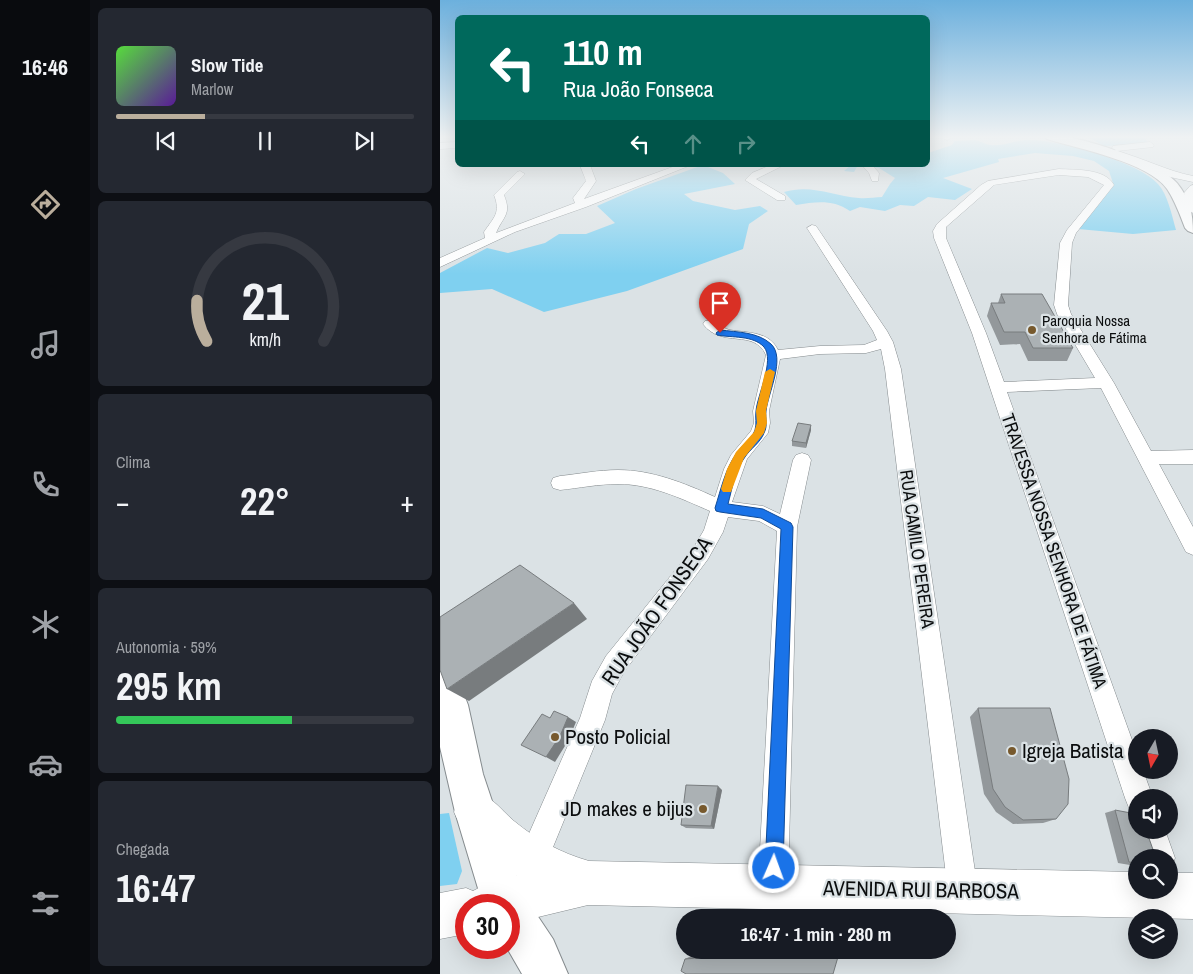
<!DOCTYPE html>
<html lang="pt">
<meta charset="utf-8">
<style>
body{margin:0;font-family:"Archivo Narrow",sans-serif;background:#242831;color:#f1f3f6;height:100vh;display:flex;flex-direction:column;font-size:19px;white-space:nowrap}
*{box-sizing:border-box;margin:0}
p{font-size:16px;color:#9ea1a6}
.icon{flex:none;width:28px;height:28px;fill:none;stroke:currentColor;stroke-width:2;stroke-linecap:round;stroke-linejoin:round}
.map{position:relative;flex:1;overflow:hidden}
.drawer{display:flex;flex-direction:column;gap:8px;padding:8px;background:#0d0f14;width:350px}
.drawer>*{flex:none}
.top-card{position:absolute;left:15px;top:15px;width:475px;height:152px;border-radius:8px;box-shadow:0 5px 20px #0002;background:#00695c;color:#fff;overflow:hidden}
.needle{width:32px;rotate:189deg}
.controls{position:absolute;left:688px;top:729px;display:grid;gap:10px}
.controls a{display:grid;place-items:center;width:50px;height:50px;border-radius:50%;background:#171b24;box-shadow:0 5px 20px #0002;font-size:25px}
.speed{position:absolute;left:15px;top:894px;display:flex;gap:10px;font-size:25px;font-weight:700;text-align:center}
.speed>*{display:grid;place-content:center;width:65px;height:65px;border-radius:50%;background:#171b24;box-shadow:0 5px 20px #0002;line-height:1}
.speed .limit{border:8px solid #d22;background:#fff;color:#111}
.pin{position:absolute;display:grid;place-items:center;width:42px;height:42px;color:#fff;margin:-51px -21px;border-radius:50% 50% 50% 0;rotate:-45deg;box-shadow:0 0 5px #0007}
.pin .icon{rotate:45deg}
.me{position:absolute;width:55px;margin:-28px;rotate:2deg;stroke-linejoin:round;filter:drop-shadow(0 0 4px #0008)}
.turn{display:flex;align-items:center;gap:18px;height:105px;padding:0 25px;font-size:22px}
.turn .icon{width:65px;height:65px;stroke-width:2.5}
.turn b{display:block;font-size:35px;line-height:42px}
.lanes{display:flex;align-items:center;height:48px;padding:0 25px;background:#0003;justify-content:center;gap:25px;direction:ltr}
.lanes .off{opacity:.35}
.big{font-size:38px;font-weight:700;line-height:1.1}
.drawer .card{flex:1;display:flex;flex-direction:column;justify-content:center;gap:8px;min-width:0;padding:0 18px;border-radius:8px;background:#242831}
.drawer .dial{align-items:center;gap:0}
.dial svg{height:130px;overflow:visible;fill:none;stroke:#363941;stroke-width:7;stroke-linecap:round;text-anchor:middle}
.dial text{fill:#f1f3f6;stroke:none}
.song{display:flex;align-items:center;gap:15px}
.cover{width:60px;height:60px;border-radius:8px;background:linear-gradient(135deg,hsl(110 70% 55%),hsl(270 70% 35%))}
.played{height:5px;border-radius:2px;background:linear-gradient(90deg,#baae9c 30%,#363941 30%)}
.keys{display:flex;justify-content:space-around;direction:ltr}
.heat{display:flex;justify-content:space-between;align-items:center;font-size:28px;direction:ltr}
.charge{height:8px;border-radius:4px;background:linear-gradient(90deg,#34c759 59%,#363941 0)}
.trip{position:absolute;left:236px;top:909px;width:280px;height:50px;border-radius:25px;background:#171b24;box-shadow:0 5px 20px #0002;font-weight:700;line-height:50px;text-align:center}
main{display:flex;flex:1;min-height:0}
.menu{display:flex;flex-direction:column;width:90px;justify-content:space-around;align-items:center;background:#090b0e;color:#9ea1a6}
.menu .icon{width:35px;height:35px}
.menu .current{color:#baae9c}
.menu b{font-size:22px;color:#f1f3f6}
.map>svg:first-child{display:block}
</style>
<main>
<nav class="menu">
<b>16:46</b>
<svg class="icon current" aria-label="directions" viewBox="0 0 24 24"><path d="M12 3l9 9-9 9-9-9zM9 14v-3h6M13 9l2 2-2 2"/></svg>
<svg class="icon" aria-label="music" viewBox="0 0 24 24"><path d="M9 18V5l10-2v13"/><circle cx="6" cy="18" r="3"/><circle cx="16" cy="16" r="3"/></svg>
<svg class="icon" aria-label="phone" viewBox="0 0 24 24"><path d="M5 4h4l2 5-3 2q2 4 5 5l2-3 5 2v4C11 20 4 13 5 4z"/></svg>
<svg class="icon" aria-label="climate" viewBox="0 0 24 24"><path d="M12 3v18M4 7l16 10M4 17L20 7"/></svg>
<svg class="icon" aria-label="car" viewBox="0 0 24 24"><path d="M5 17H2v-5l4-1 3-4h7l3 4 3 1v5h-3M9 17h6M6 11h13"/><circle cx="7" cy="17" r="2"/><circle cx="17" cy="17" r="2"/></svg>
<svg class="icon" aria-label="filters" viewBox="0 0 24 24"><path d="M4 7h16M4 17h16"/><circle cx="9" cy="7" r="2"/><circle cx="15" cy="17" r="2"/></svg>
</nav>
<section class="drawer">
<div class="card">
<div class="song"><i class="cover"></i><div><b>Slow Tide</b><p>Marlow</p></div></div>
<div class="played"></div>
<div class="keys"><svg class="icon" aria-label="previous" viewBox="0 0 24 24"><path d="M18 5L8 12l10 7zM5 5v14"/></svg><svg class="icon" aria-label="pause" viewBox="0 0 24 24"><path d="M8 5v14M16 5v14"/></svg><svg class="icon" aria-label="next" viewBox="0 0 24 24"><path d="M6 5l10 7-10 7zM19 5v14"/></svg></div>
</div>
<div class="card dial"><svg viewBox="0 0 100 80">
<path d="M14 69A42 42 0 1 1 86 69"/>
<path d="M14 69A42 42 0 0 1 8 44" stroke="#baae9c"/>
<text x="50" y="56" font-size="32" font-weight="700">21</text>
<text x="50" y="72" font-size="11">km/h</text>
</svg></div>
<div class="card"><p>Clima</p>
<div class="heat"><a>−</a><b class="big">22°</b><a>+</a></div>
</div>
<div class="card"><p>Autonomia · 59%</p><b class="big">295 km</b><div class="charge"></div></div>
<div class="card"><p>Chegada</p><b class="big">16:47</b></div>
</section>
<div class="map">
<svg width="753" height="974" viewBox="0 0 753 974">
<rect width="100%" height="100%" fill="#dbe2e5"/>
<!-- green -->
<g fill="#7fd0f0">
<polygon points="643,137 704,137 709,144 664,146 652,139"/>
<path d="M535,140C540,141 545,144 550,145C561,147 576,140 588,140C616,139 700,162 718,184C728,195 732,216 736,230L693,234L638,229L673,183L669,171L654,161L633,156L595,153L558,159L559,162L503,178L532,189L515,200L488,197L474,206L460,205L445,211L420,207L410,211C392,199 376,202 356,205L344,192C372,184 392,196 419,198C426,199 435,197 442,197L450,184L455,178L439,168L418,165L414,172L404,171L411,165H488V153L512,145L515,141Z"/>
<polygon points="263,165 283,173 295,184 244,194 253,201 295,210 320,206 328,211 309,224 303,249 187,291 104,312 52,289 0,293 0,273 47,248 68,253 105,243 119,234 146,234 175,223 157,206 196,189"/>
<polygon points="9,813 22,871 17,884 0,886 0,814"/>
</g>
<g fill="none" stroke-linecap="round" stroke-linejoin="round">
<defs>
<g id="street">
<polygon points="501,137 511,137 511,138 507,140"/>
<polygon points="18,142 18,148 0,149 0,143"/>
<path d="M710,142L714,145L713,147L677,151C703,158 727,171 753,176V182L730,177L672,153L676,150L672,148L673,146Z"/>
<path d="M140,165H150L156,181L144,199L238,165H251L146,207L75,232L0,267V258L45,238L44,232C54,217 61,213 54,195L77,172L80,171L85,174L64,195C72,215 63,216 56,233L135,203L133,198L146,181Z"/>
<polygon points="331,165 344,165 316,179 345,196 345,200 337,200 305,180 312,173"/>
<polygon points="422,165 432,165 439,173 438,181 432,181 429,173"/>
<path d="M619,169C635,170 665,168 674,185L636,233L632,243L628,305L631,314L674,383L711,451L753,450V464H719L753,527V555L746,552L661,388L567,392L696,751V770H703L713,798H696V811L689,808L685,798L532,333L494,238L493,231L497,224L541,185L548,181ZM619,175L648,177L664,185L627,230L620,243L614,305L617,314L655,378L564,382L546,333L506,238V227L554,185Z"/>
<polygon points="753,185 753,213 748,210 744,193 750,186"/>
<path d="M372,225L376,226L447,331L453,342L461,369L538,892L534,903L523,907L512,903L508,892L445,369L441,349L426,353L380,354L340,359L329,411L330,423L328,433L307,459L292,502L323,506L340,514L353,460L356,455L362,453L368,455L371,460L357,527L348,887L344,898L333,902L322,898L318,887L337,531L319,521L288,517L283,532L268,559L184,672L172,694L165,720L102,874L91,878L80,874L76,863L140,718L152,681L166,656L254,547L264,530L270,511C240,498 211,484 178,484C159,484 139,488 120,490L113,488L111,483L113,478L120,476C139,474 159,470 178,470C212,470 244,483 275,497L284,469L291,455L311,431L314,423L313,411L326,355C314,328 282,349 263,324L265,321C276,318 280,328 290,330C307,333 329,331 338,350L380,346L424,345L437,340L433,331L367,228Z"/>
<polygon points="696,828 696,830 725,830 735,858 731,869 729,869 729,858 705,858 695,830"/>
</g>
<g id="secondary">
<path d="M605,137C612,137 618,137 625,137C651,140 720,163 737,183C750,199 753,213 753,233L748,231L745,228C740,215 735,201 727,189C708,162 639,149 607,139Z"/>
<polygon points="0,658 12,663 28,705 43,774 83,894 113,939 128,974 82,974 67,948 69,948 69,905 43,905 15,812 0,747"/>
</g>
<path id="primary" d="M35,791C55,799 59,808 74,821C97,840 121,853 149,861L696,872V890H729V873H753V919L148,905L69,924V905H26V934L0,939V893L26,888L33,891L50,882L77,876C52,861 26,840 14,812L20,797Z"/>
</defs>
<!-- street casing -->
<use href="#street" stroke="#858b8e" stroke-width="1"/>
<!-- secondary casing -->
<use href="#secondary" stroke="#858b8e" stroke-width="2"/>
<!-- primary casing -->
<use href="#primary" stroke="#858b8e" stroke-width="1"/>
<!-- street -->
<use href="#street" fill="#fff" fill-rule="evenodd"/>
<!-- secondary -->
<use href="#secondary" fill="#fff" fill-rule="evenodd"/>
<!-- primary -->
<use href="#primary" fill="#fff" fill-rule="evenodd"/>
</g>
<!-- wall -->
<g fill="#93989b">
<polygon points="561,294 633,348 627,361 588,361 580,344 560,345 547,316 551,303 558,303"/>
<polygon points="371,425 371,430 366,448 352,446 352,441"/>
<polygon points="538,708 616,819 603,823 573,824 556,812 544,794 530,717"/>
<polygon points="282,790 274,829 246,828 241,825"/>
<polygon points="675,810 696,858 696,866 678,863 665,813"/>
<polygon points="318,950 400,950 245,959 253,955"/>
</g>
<!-- shaded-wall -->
<g fill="#787c7e">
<polygon points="371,425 371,430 366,448 366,443"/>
<polygon points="134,603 147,619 29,701 7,689"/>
<polygon points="128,717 136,722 128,741 115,762 106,757"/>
<polygon points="278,786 282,790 274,829 271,826"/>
</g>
<!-- building -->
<g fill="#abb1b4" stroke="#787c7e">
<polygon points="561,294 602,294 633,348 593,348 585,332 564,332 551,303 565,303"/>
<polygon points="358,423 371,425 366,443 352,441"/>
<polygon points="80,565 134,603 7,689 0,670 0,617"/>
<polygon points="538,708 610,708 629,779 628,804 616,819 583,820 565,807 553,789"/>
<polygon points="114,711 128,717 120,736 106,757 81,745 102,714 110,718"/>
<polygon points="246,785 278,786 271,826 241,825"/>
<polygon points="675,810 696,814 696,830 706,830 716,858 696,858 696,863 689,862"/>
<polygon points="356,950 400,950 393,974 246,974 241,971 245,959"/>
</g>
<!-- sky -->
<linearGradient id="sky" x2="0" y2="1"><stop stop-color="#6cb0dd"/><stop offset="0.5" stop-color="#eff2f3"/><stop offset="1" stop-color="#eff2f3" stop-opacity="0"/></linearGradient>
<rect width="753" height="274" fill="url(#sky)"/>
<!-- route -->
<path fill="#1a73e8" stroke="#114b97" d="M280,330C297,332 318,332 331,344C346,358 328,393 326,411C325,418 328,426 324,433C321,442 310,449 305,457C295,470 292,489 288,504L323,509L351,523L353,527L343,868L341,874L334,877L328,874L325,868L341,529L321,518L280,512L276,511L275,508C281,489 285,470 296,454C301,446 312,439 315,430C317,423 315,418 316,411C317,396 335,360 324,347C313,335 292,338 277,335L276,333Z"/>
<!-- slow -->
<polygon fill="#f59e0b" points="330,369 335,372 326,411 327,423 324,433 304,458 291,492 283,492 281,489 287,469 296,452 314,432 317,423 316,411 325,372"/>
<!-- markers -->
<g fill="#77592d" stroke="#dbe2e5" stroke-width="2">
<circle cx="592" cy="330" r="5"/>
<circle cx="115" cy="737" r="5"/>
<circle cx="572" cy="751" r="5"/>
<circle cx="263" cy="809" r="5"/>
</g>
<g text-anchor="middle" stroke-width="4.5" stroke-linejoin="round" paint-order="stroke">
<!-- far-poi labels -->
<g font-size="15" fill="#0b0d0e" stroke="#dbe2e5" text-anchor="start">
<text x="602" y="326">Paroquia Nossa<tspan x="602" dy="17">Senhora de Fátima</tspan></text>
</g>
<!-- street labels -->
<g font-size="18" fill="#0b0d0e" stroke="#dbe2e5">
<text transform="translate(477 549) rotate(82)" y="6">RUA CAMILO PEREIRA</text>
<text transform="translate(614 551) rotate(71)" y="6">TRAVESSA NOSSA SENHORA DE FÁTIMA</text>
</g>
<!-- near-street labels -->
<g font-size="21" fill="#0b0d0e" stroke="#dbe2e5">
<text transform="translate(217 611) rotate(-55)" y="7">RUA JOÃO FONSECA</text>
<text transform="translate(481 890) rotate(1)" y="7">AVENIDA RUI BARBOSA</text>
</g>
<!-- near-poi labels -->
<g font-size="21" fill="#0b0d0e" stroke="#dbe2e5" text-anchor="start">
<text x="125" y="744">Posto Policial</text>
<text x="582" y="758">Igreja Batista</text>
<text x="253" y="816" text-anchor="end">JD makes e bijus</text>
</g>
</g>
</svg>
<div class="controls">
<a><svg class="needle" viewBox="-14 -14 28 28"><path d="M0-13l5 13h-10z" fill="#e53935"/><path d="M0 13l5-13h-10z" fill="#9ea1a6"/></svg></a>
<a><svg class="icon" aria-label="sound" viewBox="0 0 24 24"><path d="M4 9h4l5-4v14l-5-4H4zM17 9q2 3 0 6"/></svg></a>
<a><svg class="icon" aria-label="search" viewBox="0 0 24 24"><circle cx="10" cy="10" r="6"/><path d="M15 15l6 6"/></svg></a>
<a><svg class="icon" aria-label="layers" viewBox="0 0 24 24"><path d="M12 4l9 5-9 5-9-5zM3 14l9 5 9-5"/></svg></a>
</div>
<div class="speed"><div class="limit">30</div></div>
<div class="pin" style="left:280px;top:333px;background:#d93025"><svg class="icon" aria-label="arrive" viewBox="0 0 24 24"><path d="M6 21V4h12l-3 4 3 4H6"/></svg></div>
<svg class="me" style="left:334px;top:868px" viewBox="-20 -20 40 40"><circle r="17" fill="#1a73e8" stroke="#fff" stroke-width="3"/><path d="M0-11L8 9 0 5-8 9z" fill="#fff"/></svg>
<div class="trip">16:47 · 1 min · 280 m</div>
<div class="top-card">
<div class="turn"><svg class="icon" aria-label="left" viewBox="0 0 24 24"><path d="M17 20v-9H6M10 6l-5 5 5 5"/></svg><div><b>110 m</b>Rua João Fonseca</div></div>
<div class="lanes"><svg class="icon" aria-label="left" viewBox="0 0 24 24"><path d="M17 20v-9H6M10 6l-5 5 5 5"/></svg><svg class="icon off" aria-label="ahead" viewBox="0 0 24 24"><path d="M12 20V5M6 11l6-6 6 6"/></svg><svg class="icon off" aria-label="right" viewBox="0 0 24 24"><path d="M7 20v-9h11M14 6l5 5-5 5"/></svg></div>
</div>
</div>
</main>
